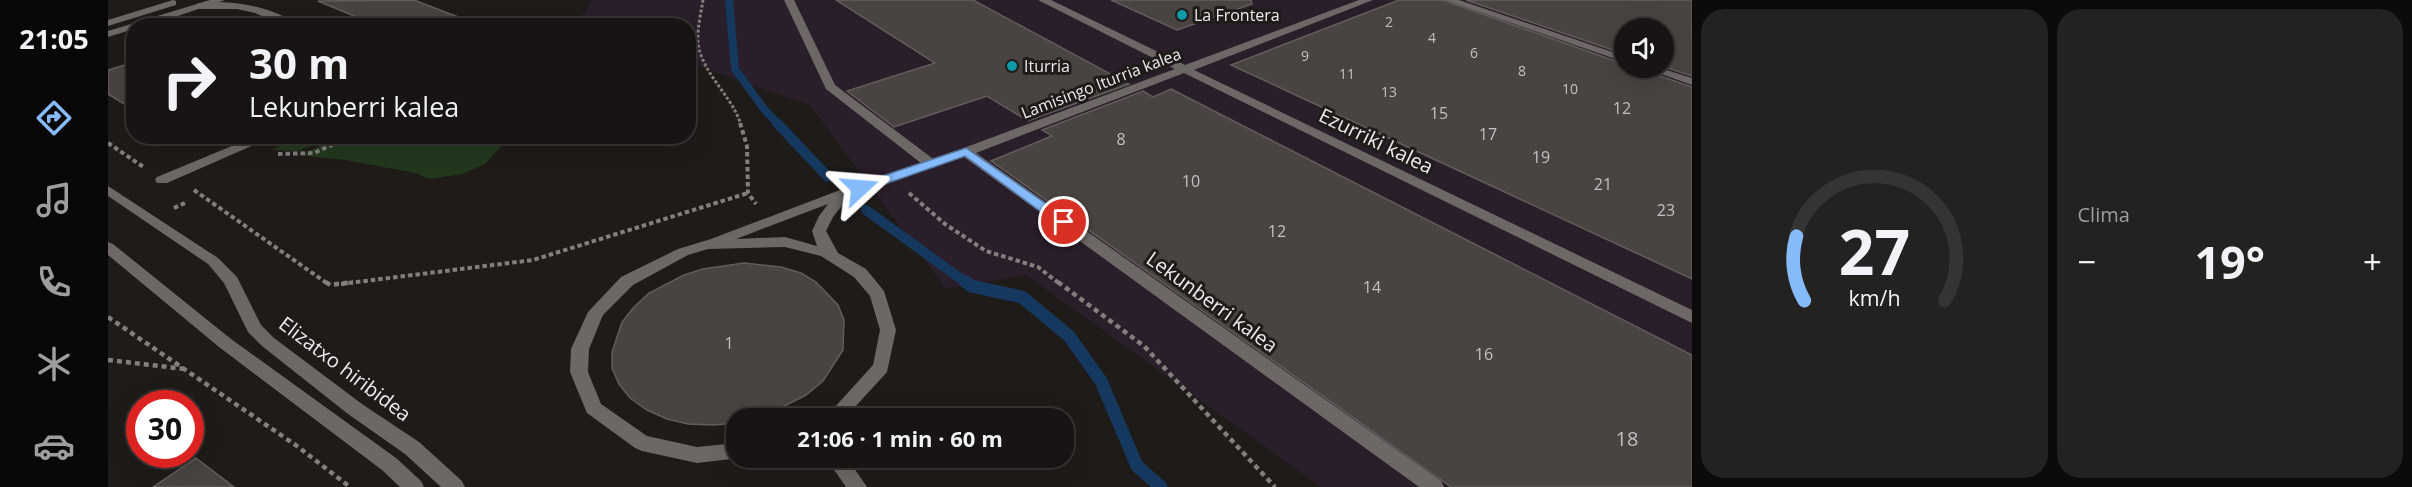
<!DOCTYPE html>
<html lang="es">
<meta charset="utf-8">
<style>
body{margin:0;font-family:"Open Sans",sans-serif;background:#242121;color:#f1f3f6;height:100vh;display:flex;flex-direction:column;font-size:22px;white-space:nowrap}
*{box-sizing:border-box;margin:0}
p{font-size:20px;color:#9e9ea0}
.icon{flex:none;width:33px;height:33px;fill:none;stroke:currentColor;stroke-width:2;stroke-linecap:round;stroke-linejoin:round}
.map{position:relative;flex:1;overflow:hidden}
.side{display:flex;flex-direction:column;gap:9px;padding:9px;background:#0d0b0a;width:720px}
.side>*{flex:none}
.banner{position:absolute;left:18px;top:18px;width:570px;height:126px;border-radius:24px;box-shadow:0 6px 24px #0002,0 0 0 2px #363333;background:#171413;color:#f1f3f6;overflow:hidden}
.tools{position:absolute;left:1506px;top:18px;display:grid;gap:12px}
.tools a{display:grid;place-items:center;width:60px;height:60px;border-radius:50%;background:#171413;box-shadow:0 6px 24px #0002,0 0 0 2px #363333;font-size:30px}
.speed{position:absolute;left:18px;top:390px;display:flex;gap:12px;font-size:30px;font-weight:700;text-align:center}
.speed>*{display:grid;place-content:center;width:78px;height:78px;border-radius:50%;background:#171413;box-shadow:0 6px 24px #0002,0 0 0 2px #363333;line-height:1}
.speed .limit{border:9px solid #d22;background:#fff;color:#111}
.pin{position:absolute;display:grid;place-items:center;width:51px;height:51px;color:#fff;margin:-26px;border:3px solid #fff;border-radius:50%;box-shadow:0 2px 6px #0007}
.me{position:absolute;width:66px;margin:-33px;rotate:71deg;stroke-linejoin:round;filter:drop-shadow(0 0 4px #0008)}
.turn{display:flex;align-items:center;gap:21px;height:126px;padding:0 24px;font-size:27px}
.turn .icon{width:78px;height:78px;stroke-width:2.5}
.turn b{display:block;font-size:42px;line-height:51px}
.big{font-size:45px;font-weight:700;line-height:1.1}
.side .tile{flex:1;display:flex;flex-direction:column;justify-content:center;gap:9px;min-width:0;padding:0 21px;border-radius:24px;background:#242121}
.side .dial{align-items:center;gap:0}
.dial svg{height:156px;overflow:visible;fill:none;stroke:#363333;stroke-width:7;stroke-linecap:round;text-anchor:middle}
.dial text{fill:#f1f3f6;stroke:none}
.heat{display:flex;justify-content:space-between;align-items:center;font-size:33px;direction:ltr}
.side .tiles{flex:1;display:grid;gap:9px;grid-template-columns:repeat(2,1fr)}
.trip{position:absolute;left:618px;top:408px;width:348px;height:60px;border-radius:24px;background:#171413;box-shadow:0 6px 24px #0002,0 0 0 2px #363333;font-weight:700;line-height:60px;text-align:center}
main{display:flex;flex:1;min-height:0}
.tab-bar{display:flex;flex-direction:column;width:108px;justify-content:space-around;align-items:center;background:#090808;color:#9e9ea0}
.tab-bar .icon{width:42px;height:42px}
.tab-bar .on{color:#86bbfb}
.tab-bar b{font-size:27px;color:#f1f3f6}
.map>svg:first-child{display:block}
</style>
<main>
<nav class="tab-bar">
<b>21:05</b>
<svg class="icon on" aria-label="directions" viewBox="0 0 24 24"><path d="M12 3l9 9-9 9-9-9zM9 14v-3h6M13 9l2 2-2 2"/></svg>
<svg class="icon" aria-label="music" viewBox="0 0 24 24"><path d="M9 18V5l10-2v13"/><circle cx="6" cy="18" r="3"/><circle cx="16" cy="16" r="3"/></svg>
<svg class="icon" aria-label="phone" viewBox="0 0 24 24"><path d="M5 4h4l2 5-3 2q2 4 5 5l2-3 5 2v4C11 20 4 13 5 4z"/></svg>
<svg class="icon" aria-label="climate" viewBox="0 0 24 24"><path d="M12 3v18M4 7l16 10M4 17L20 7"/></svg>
<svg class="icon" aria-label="car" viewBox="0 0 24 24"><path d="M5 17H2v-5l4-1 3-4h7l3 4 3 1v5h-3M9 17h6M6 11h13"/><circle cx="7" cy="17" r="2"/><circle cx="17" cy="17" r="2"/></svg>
</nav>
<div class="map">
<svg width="1584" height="487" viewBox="0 0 1584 487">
<rect width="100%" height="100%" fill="#1f1b19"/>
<!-- industrial -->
<path fill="#2b1e2b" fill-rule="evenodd" d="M484,0H1584V487H1213L918,275L838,289L702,105L581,63L580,26L468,25ZM1516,28H1556V68H1516Z"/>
<!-- green -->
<g fill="#22381d">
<polygon points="193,137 193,136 228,137 190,151 163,150"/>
<polygon points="394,137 397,142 377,164 354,174 322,179 308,173 237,160 190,155 234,137"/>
</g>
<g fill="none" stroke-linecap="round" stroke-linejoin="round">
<!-- stream-far2 -->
<polyline stroke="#15385e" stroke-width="8" points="621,0 627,69 656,109 671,125"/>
<!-- stream-far1 -->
<g stroke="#15385e" stroke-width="10">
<polyline points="669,123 720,177"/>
<polyline points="758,210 860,284"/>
</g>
<!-- stream -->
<polyline stroke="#15385e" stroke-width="13" points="858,282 863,286 914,297 961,336 993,381 1029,466 1053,487"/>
</g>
<!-- building -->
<g fill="#494442" stroke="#625d5b" stroke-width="1.5">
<polygon points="306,0 366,23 366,26 270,26 210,1"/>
<polygon points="728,0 865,0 1021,84 920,121 879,96 786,127 739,91 827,63"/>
<polygon points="1003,0 1143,0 1144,4 1069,30"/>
<polygon points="1291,0 1335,0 1516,64 1516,68 1534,68 1535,70 1584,87 1584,279 1123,65"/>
<polygon points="1358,0 1584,0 1584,76 1556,67 1556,28 1516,28 1516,54"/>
<polygon points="26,62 26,110 0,94 0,70"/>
<polygon points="1063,89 1584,355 1584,487 1343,487 883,161 944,136 934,130 1035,91 1045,97"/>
<polygon points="636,263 673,267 693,273 708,282 730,305 736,320 735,350 715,381 698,395 655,417 628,418 628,423 606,425 580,424 559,419 539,410 522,398 511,384 504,368 504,352 514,322 526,307 541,293 576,275 595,269"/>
<polygon points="88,458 126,487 45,487"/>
</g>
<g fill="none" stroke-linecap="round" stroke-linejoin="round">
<!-- path-far2 -->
<path stroke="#827f7d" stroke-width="3" stroke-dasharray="3 2" stroke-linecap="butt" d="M595,0C593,13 589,29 590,42C593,73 624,95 633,125"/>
<!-- path-far1 -->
<g stroke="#827f7d" stroke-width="4" stroke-dasharray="4.5 3" stroke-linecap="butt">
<polyline points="632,123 639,146 640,193 648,204"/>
<polyline points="0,143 37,168"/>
<polyline points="170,154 206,153 243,136"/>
<polyline points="86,190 220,284"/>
<polyline points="801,193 837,224 878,251 930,267 952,284"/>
<polyline points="66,208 77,203"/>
<polyline points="233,284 425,260 640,193"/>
</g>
<!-- path -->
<g stroke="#827f7d" stroke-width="4.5" stroke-dasharray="5 4" stroke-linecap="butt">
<polyline points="218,282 222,285 245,282"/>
<polyline points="950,282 1036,346 1167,487"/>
<polyline points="0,317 189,446 242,487"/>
<polyline points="0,360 77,369"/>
</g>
<!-- lane -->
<polygon fill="#6d6865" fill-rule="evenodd" points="676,0 686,0 727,85 828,161 830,164 828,167 818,167 718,89"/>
<!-- street -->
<g fill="#6d6865" fill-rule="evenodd">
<path d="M930,0H943L1077,65L1251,0H1265L1086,70L1584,310V323L1076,73L868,153L1333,481L1336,487H1311L856,157L742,196L725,217L718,231L730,253L758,269L776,291L788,330L779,372L737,418H717L765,365L772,330L762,296L746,277L713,256L677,247L600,249L580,255L525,285L495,315L481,349L480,372L493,404L539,436L589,447L628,443V458H632L589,463L534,451L527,448L479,413L462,372L463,349L480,312L513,277L570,249L603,239L732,190L853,149L1067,69ZM720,204L711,216L704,231L709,246L677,237L628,239Z"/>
<polygon points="1337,0 1351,0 1516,56 1516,62"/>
<path d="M106,2C134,2 168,8 191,26H177L147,13L129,9H91L86,6L91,3Z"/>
<polygon points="1536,68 1552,68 1584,78 1584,85"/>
<polygon points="148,136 166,136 59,183 49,183 47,180 49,177"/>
<polygon points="718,458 739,458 759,487 738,487"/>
</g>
<!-- secondary -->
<g fill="#6d6865" fill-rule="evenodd">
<polygon points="65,0 68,1 68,5 0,26 0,20"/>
<polygon points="102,0 117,0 40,26 26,26 26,29 0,37 0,31"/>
<polygon points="0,186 110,258 129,277 153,325 166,338 254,404 311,442 354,481 357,487 333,487 297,454 240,414 154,346 140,332 116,283 100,264 0,196"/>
<polygon points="0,242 5,244 123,339 288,458 313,481 316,487 292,487 274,470 111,347 0,255"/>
</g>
</g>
<!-- route -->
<polygon fill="#86bbfb" stroke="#577aa3" stroke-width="1.5" points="858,148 960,219 962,222 960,225 951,225 857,156 757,191 752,192 746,188 748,185"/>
<!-- markers -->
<g fill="#0f9aa8" stroke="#1f1b19" stroke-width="2">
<circle cx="1074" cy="15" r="6"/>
<circle cx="904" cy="66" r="6"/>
</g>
<g text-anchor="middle" stroke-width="6" stroke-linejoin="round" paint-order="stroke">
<!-- far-number labels -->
<g font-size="14" fill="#c4c0bf">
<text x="1281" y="27">2</text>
<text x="1324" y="43">4</text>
<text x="1366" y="58">6</text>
<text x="1197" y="61">9</text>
<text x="1414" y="76">8</text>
<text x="1239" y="79">11</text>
<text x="1462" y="94">10</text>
<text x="1281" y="97">13</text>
</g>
<!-- far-poi labels -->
<g font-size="16" fill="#edeae9" stroke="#1f1b19" text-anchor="start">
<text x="1086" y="21">La Frontera</text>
<text x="916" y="72">Iturria</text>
</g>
<!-- far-street labels -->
<g font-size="16" fill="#edeae9" stroke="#1f1b19">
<text transform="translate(993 83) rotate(-21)" y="6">Lamisingo Iturria kalea</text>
</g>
<!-- number labels -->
<g font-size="16" fill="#c4c0bf">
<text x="1514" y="114">12</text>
<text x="1331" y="119">15</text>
<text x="1380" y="140">17</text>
<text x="1013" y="145">8</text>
<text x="1433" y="163">19</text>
<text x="1083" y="187">10</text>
<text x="1495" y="190">21</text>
<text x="1558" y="216">23</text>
<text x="1169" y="237">12</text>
<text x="1264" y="293">14</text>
<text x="621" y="349">1</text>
<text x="1376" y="360">16</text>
</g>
<!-- street labels -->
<g font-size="20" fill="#edeae9" stroke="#1f1b19">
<text transform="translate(1268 141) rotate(26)" y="7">Ezurriki kalea</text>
<text transform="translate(1104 302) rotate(36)" y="7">Lekunberri kalea</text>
<text transform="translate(237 369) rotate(37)" y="7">Elizatxo hiribidea</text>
</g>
<!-- near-number labels -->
<g font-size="20" fill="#c4c0bf">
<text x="1519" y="446">18</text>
</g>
</g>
</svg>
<div class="tools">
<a><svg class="icon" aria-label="sound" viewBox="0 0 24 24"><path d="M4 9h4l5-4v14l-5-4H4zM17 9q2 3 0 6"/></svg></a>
</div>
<div class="speed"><div class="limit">30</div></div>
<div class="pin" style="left:956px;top:222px;background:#d93025"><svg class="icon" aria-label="arrive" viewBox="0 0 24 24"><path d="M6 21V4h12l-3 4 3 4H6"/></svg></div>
<svg class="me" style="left:752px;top:188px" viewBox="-20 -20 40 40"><path d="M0-17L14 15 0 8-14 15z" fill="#86bbfb" stroke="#fff" stroke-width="4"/></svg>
<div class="trip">21:06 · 1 min · 60 m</div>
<div class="banner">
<div class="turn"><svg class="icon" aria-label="right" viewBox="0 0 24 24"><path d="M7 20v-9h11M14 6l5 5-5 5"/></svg><div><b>30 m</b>Lekunberri kalea</div></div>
</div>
</div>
<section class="side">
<div class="tiles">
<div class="tile dial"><svg viewBox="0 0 100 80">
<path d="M14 69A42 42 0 1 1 86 69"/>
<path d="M14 69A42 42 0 0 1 10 36" stroke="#86bbfb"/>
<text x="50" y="56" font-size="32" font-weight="700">27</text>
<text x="50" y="72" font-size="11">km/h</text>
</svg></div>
<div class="tile"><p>Clima</p>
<div class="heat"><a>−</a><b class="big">19°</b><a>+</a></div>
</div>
</div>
</section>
</main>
